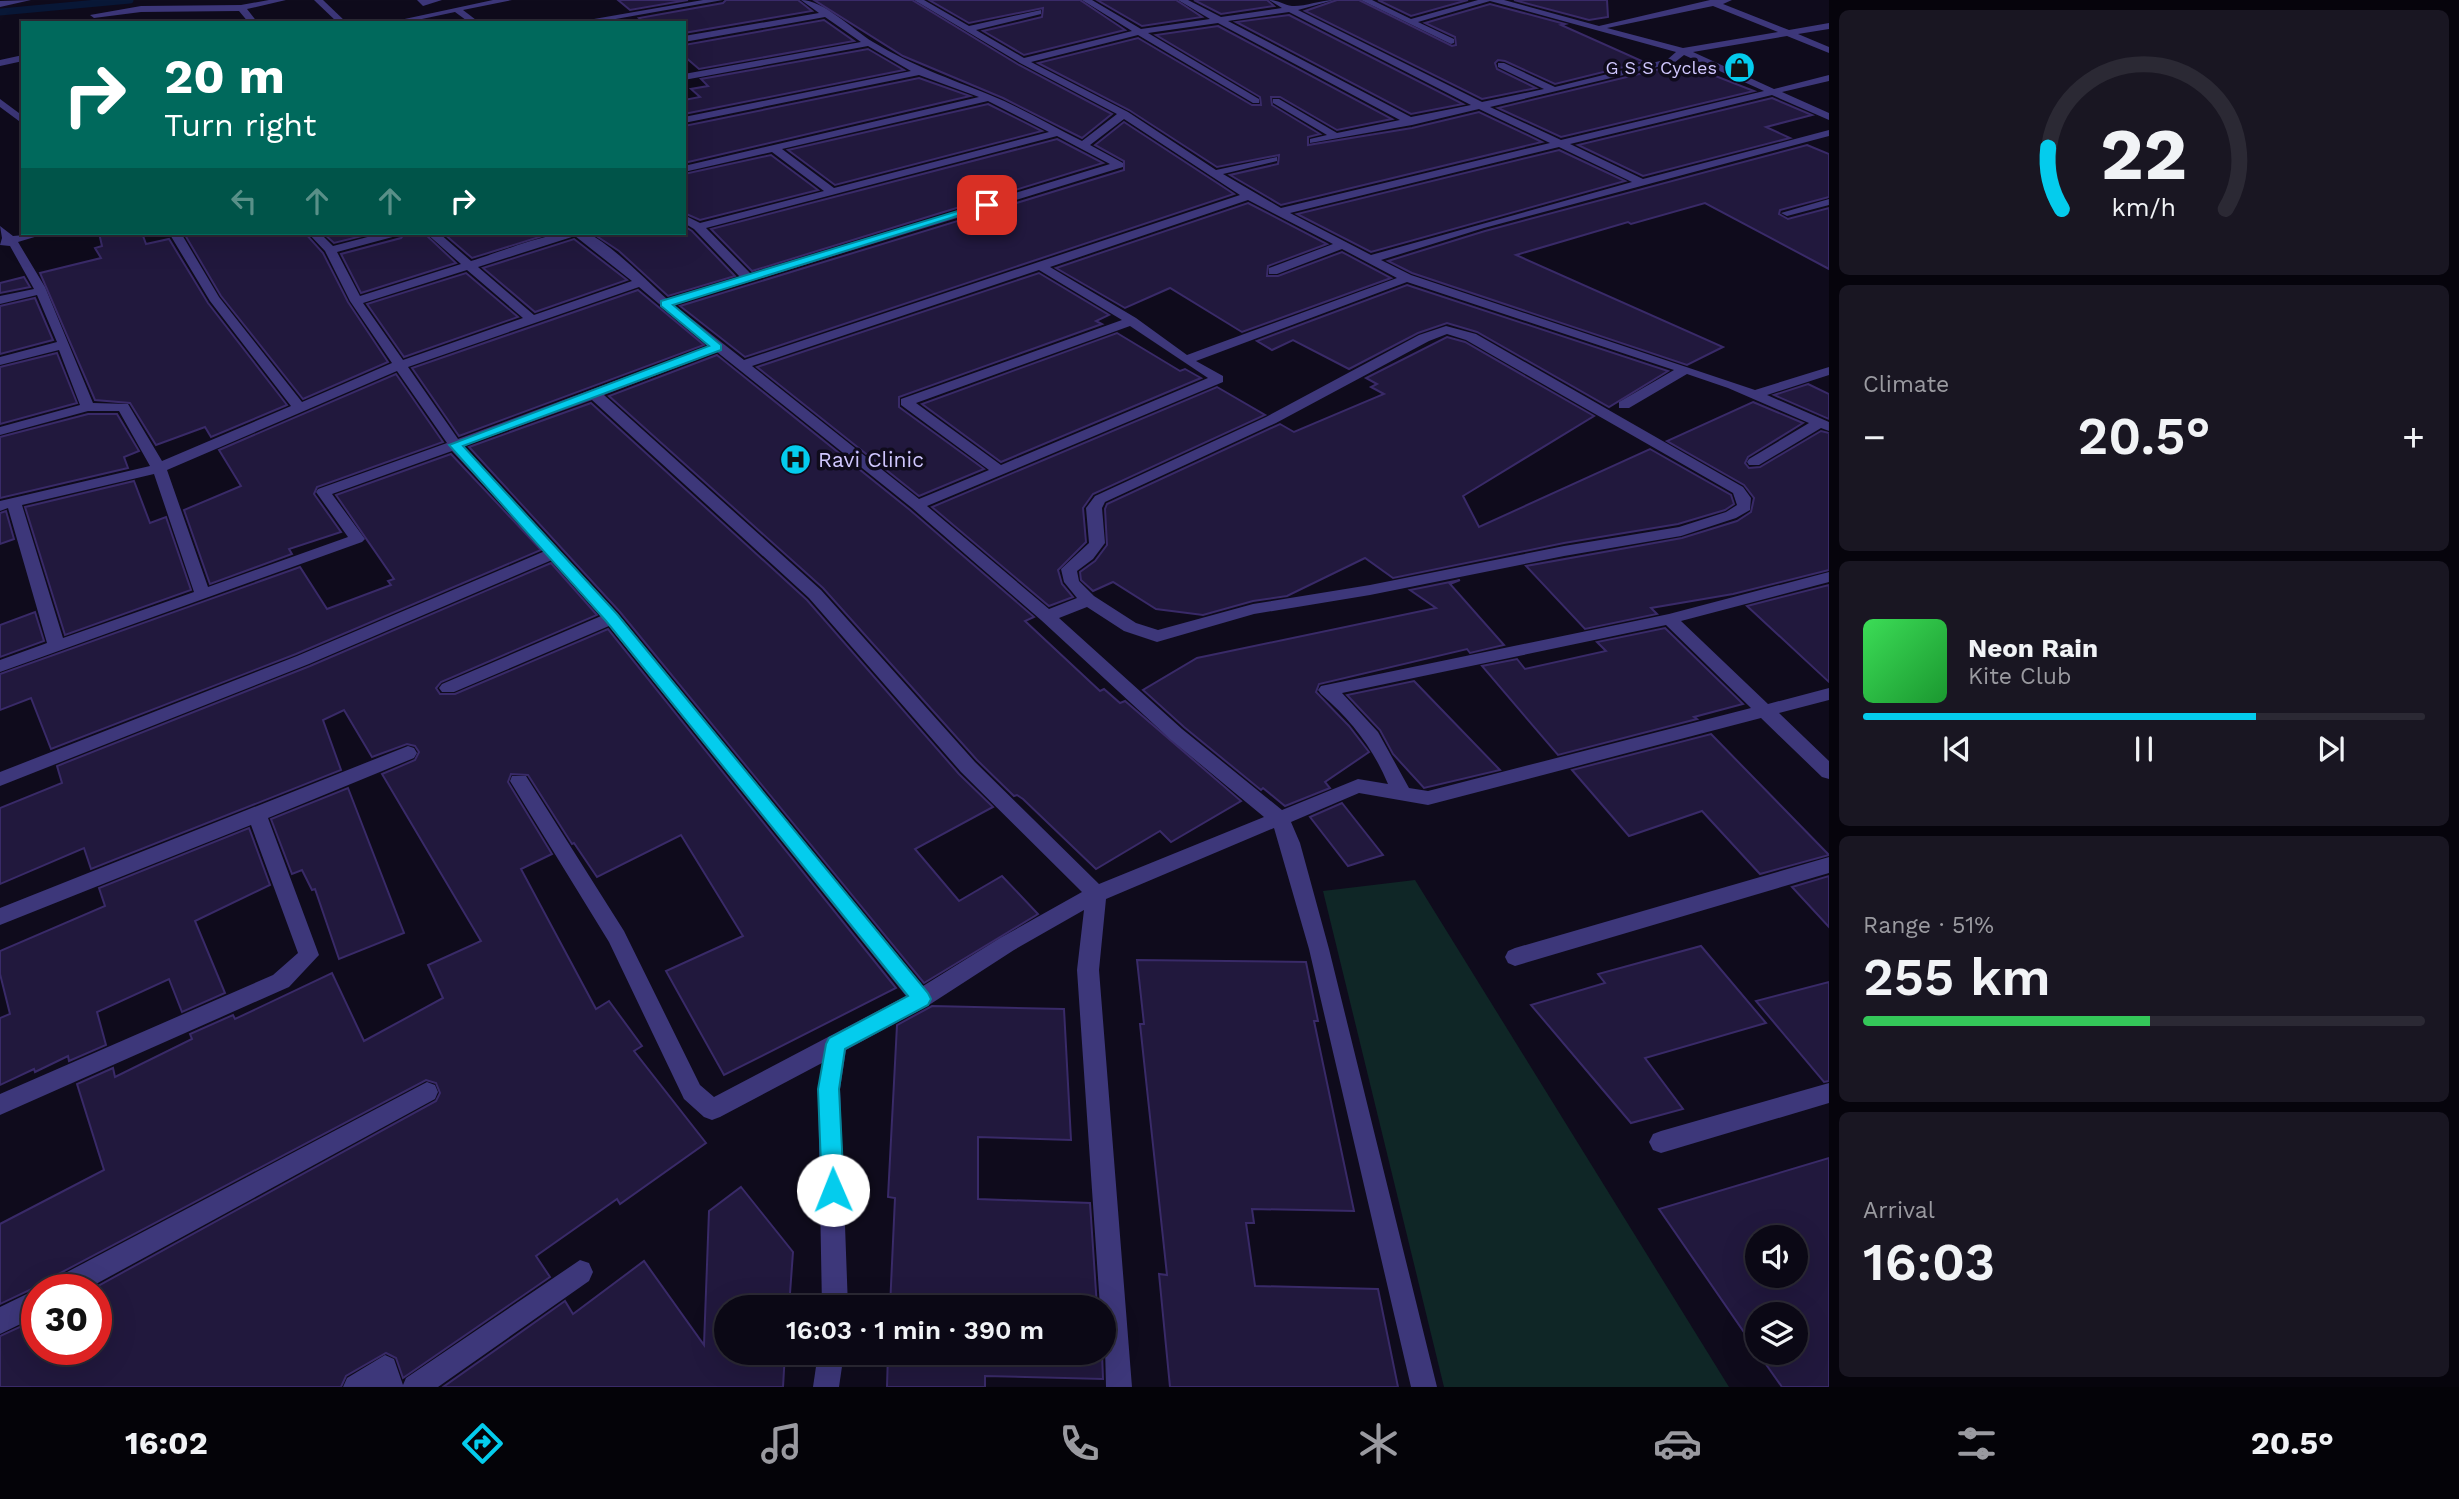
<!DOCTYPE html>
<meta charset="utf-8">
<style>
body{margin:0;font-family:"Work Sans",sans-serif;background:#191622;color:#f1f3f6;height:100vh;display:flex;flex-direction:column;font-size:26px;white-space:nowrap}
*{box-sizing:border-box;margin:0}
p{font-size:23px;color:#9a9aa0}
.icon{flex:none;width:38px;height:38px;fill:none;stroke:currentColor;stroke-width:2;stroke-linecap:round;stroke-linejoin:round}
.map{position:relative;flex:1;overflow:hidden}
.drawer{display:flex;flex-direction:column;gap:10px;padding:10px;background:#06040c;width:630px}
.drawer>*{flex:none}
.banner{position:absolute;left:21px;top:21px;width:665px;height:214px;border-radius:0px;box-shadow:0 7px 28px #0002,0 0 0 2px #2b2934;background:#00695c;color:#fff;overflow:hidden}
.buttons{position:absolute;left:1745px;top:1225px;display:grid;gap:14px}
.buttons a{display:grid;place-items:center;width:63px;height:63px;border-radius:50%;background:#0b0815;box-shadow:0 7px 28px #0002,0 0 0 2px #2b2934;font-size:35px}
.speed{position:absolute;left:21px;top:1274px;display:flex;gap:14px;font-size:35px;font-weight:700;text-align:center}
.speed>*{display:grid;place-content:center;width:91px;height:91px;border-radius:50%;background:#0b0815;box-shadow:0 7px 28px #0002,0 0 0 2px #2b2934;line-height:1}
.speed .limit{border:10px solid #d22;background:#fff;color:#111}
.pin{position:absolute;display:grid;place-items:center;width:60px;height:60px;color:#fff;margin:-30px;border-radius:14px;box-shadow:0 4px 10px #0006}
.me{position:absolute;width:77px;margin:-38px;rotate:359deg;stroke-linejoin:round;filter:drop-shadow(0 0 5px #0008)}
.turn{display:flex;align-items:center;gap:24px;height:147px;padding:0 28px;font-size:32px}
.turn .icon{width:91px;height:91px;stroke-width:2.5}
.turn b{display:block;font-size:49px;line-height:60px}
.lanes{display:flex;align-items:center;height:66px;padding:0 28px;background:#0003;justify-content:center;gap:35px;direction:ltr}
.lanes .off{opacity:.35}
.big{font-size:52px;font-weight:600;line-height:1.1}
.drawer .widget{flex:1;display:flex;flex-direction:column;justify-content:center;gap:10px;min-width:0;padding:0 24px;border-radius:10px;background:#191622}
.drawer .dial{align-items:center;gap:0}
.dial svg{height:182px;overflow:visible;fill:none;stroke:#2b2934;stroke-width:7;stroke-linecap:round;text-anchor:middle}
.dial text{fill:#f1f3f6;stroke:none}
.song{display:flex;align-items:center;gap:21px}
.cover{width:84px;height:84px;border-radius:10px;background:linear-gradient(135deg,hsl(130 70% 55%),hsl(130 70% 35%))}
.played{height:7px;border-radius:4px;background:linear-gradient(90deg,#04cced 70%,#2b2934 70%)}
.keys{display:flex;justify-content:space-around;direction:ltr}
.heat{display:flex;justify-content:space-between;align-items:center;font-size:38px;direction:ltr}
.charge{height:10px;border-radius:5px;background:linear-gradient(90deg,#34c759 51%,#2b2934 0)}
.trip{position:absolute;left:714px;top:1295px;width:402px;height:70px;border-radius:35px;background:#0b0815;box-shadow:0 7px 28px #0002,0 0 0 2px #2b2934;font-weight:600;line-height:70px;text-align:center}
.dock{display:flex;height:112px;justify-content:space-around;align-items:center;background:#040308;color:#9a9aa0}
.dock .icon{width:49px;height:49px}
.dock .active{color:#04cced}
.dock b{font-size:32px;color:#f1f3f6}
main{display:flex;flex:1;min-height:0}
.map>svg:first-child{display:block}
</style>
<main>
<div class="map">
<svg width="1829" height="1387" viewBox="0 0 1829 1387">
<rect width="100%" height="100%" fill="#0f0b1c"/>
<!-- green -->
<polygon fill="#0f2626" points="1415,880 1729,1387 1444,1387 1323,891"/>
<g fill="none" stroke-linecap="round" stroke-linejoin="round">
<!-- stream -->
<polyline stroke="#091837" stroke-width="7" points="0,12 130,0"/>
</g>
<!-- building -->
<g fill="#21183d" stroke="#392a68" stroke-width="2" fill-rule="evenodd">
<polygon points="618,0 688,0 630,10"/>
<polygon points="726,0 798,0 812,11 684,33 684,23 645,23 639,18 723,3"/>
<polygon points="814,0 912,0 1019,65 1112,114 1082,138 1003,98 903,56"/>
<polygon points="929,0 1080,0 1125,30 1024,55 983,31 1042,17 1043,8 969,23"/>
<polygon points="1097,0 1176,0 1202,17 1142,26"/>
<polygon points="1194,0 1267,0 1274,6 1221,14"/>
<polygon points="1337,0 1359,0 1452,46 1456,45 1455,37 1425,23 1490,4 1565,24 1561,25 1644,62 1555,84 1505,61 1498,60 1495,63 1497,69 1536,88 1482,99 1305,11"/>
<polygon points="1378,0 1468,0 1411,16"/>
<polygon points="1514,0 1607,0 1608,17 1589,20"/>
<polygon points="1289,15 1463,104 1411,114 1236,22"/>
<polygon points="824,20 854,41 699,69 684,56 684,45"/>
<polygon points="1218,26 1392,119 1337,130 1280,97 1271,97 1272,105 1320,134 1308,137 1308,145 1412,128 1479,112 1542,142 1281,205 1230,175 1278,164 1279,155 1217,167 1129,110 1038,63 1138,38 1252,105 1261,105 1260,97 1156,35"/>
<polygon points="868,49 904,70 684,114 684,100 700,97 691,89 708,86 701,79"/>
<polygon points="1695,68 1754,91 1561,137 1498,108 1660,69 1681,72"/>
<polygon points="919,78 970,96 684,163 684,126"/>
<polygon points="1772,98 1812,115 1766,127 1790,138 1643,176 1578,145"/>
<polygon points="988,104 1042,131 835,185 788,150"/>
<polygon points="1124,122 1234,194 745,357 680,306 1124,170 1124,161 1095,145"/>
<polygon points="1057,139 1103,163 752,271 711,229"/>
<polygon points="1807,145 1829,154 1829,197 1780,210 1779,214 1788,219 1829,208 1829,269 1705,203 1631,224 1628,222 1516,255 1723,347 1687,365 1412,273 1388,261 1485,231"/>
<polygon points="1559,150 1625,181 1371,252 1297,214"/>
<polygon points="771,155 818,190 700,220 684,213 684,174"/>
<polygon points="1248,203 1327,244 1268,266 1267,276 1278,276 1342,252 1391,278 1242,332 1170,288 1125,308 1056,268"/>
<polygon points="684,226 692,231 735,276 668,296 619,251 592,233 684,233"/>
<polygon points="99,233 142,233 146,244 169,239 208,303 287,405 211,437 205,427 156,445 130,403 95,400 40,273 101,258 95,248 102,246"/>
<polygon points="195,233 305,233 323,253 348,302 388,362 303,399 221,296 185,235"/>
<polygon points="323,233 374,233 334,243"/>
<polygon points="405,233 424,233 456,263 361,293 341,254 401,238"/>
<polygon points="443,233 552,233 472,258"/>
<polygon points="574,239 627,280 535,312 483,268"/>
<polygon points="466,273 518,317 404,357 367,304"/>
<polygon points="1039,273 1109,315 1096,321 1102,324 899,397 899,407 984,469 919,496 757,367"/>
<polygon points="24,277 30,287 0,293 0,283"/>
<polygon points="1407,285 1668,371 1609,407 1477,332 1447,323 1418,333 1349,369 1293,340 1272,350 1257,341"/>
<polygon points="638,290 704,345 459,436 412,368"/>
<polygon points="35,298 53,340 0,354 0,306"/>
<polygon points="1117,333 1180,371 1185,369 1201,378 1001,462 922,404"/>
<polygon points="1447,337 1465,342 1594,416 1463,496 1479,527 1650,449 1731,495 1734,504 1725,510 1678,524 1564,543 1393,578 1365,558 1287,596 1253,601 1203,615 1156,609 1113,582 1093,591 1081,580 1080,572 1095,561 1107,545 1105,509 1107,504 1280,424 1294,432 1384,394 1371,387 1377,384 1366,378"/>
<polygon points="57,353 77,403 0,424 0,367"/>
<polygon points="717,355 910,510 1034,617 1025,621 1100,691 1104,689 1120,703 1125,701 1241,801 1171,842 1160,831 1096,869 1023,799 1017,795 1014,796 977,760 823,588 609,396"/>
<polygon points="396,374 443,442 317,487 314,494 341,532 289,549 292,554 210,584 184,510 241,486 219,450"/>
<polygon points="1808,384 1829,394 1829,419 1774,395"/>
<polygon points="1217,387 1265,415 1093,494 1083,508 1086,542 1058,570 1062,584 1073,597 1049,606 932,507"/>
<polygon points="1753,402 1803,423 1748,457 1745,463 1749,468 1760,467 1821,431 1829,433 1829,570 1733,594 1651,608 1657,614 1585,629 1526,566 1682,538 1737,521 1751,512 1754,498 1744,485 1667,441"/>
<polygon points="591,403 807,600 959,774 993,807 915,849 959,901 1002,876 1038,914 924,983 620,612 469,447"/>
<polygon points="88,414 117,414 139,451 124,457 128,468 0,498 0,437"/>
<polygon points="451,454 541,550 296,654 51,749 31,698 0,710 0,674 300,567 327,609 391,585 388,581 394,579 336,495"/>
<polygon points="134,481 150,523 166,517 191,590 65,635 25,507"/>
<polygon points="6,511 14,539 0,544 0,513"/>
<polygon points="551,563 597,615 441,682 436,688 440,694 455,694 608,629 896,988 724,1075 666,971 743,936 681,835 597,877 574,843 572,844 528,775 511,774 508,782 552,854 521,869 596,1009 609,1001 642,1046 634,1051 706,1143 620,1204 617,1199 536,1256 550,1277 403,1378 396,1358 386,1353 346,1376 341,1387 0,1387 0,1336 37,1319 37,1349 96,1349 96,1287 436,1101 440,1093 436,1083 426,1080 49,1279 40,1290 36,1287 0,1304 0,1224 104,1170 77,1084 113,1068 115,1077 192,1039 190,1034 233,1015 235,1019 332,973 364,1041 443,998 428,965 481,941 382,774 415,760 419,752 415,746 407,744 372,757 344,710 323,720 341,770 91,869 84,848 0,884 0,808 62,783 57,766 310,666"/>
<polygon points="1460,580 1450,584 1504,645 1470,653 1467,649 1319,684 1316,692 1349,726 1369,752 1325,782 1330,788 1285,806 1263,788 1261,790 1184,727 1143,690 1197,658 1436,608 1410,590"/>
<polygon points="1829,585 1829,682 1747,606"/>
<polygon points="35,612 44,641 0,657 0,625"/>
<polygon points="1665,628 1743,704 1694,717 1697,719 1558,755 1482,666 1517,659 1525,669 1606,651 1597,642"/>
<polygon points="1414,681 1500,770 1424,788 1393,754 1380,730 1347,695"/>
<polygon points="1711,734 1829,855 1760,874 1702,811 1629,836 1572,770"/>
<polygon points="348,788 404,933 339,959 315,889 312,890 302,870 292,874 271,819"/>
<polygon points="1342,803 1383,855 1348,866 1310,817"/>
<polygon points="249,828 270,885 195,921 225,993 182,1012 169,979 97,1012 106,1045 69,1061 68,1056 35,1072 34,1069 0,1085 0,1018 10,1014 0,974 0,951 105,906 99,888"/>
<polygon points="1829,876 1829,927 1792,887"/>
<polygon points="1701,946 1766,1023 1645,1058 1683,1109 1631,1123 1531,1005 1605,983 1598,974"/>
<polygon points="1137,960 1306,962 1318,1021 1314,1021 1354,1211 1252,1209 1254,1223 1246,1223 1255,1286 1378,1289 1398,1387 1170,1387 1159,1274 1167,1275 1140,1024 1144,1024"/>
<polygon points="1829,982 1829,1081 1824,1082 1756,1001"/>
<polygon points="932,1006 1064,1009 1071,1140 978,1137 978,1199 1090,1203 1097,1307 890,1307 895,1198 888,1197 897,1025"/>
<path d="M1829,1158V1387H1782L1758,1353H1796V1314H1757V1351L1659,1209ZM1757,1237H1796V1276H1757Z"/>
<polygon points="741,1187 793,1252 789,1307 726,1307 726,1353 785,1353 783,1387 443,1387 565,1301 573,1314 644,1261 704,1345 709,1211"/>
<polygon points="888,1353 1102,1353 1103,1379 985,1376 985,1387 887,1387"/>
</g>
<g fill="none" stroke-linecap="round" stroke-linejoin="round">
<!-- minor -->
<g fill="#3d377a" fill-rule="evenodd">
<polygon points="31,0 0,7 0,1"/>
<polygon points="269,0 286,0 247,9 258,23 249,23 239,11 141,12 94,18 90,15 141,6 241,5"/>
<polygon points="314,0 323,0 347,23 338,23"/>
<polygon points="417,0 442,0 423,6"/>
<polygon points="493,0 512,0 463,10 480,23 470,23 455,12 403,23 386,23"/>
<polygon points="703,0 723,0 593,23 571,23"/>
<path d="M801,0C823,0 852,29 873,42C913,66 948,78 990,95C1022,108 1052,126 1082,141L1117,114L1020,63L914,0H924L969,26L1041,10V14L976,30L1024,58L1132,31L1082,0H1092L1141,29L1210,19L1178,0H1188L1221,17L1282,8L1269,0C1278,0 1284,5 1292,6C1303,7 1321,0 1334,0L1298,10L1482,102L1544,89L1498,67V63H1504L1555,87L1668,59L1676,52L1490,1L1418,22L1454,39V43L1451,44L1361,0H1372L1411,19L1478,0H1504L1599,26L1710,0H1732L1723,4L1789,30L1829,23V29L1798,34L1829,47V53L1787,36L1693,52L1774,89L1829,75V81L1782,92L1829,113V120L1772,95L1570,144L1643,179L1829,130V136L1484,228L1381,260L1411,275L1755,390L1829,367V375L1767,395L1829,422V431L1821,428L1759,465H1749L1747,462L1749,459L1809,423L1728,388L1687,374L1629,408H1619V402L1674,370L1407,282L1196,361L1223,376V382L927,506L1049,609L1077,598L1064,582L1061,569L1089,543L1086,508L1095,496L1266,417L1419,335L1446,326L1476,334L1743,487L1751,498L1750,510L1736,518L1681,536L1564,556L1370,595L1254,614L1157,642L1124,631L1087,607L1059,618L1182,729L1282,810L1358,779L1388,784C1373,748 1351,720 1321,694L1318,690L1321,686L1669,614L1829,572V582L1681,621L1768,704L1829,688V700L1779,713L1829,761V779L1822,777L1761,718L1428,805L1359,793L1291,822L1300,843L1329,949L1437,1387H1411L1309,949L1274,828L1106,899L1099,970L1132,1387H1106L1104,1307H1100L1077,970L1084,910L1014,950L929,1005L846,1050L840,1089L848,1307H822L818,1089L822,1063L720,1117L712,1120L704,1117L684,1099L609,942L510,781L512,776H526L624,931L700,1085L714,1097L906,996L609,626L454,692H442L439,688L442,684L601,616L552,560L309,664L0,786V772L297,656L545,551L452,451L332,494L365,539L362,542L0,672V660L47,643L8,508L0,511V501L150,466L119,411H88L0,435V427L80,405L59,350L0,365V357L57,342L37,295L0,304V296L34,289L10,246L0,245L2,238L0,226L13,236L48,233L18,242L45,287L93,403L128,404L162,461L291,406L210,301L169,233H181L219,297L302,402L392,363L350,301L325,251L308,233H320L333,246L383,233H402L400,235L337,252L360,296L461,264L426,233H439L471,261C495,254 566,225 587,233C609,242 648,282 667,299L740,277L694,229L684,223V215L700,223L824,191L772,152L684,172V166L979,97L919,75L684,123V117L911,71L868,46L684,80V74L861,42L825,17L684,42V36L819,13ZM1713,6L1778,32L1683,48L1607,28ZM1289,12L1471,105L1411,117L1228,21ZM1218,23L1400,120L1337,133L1279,99H1273V103L1327,135L1310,139V143L1412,125L1479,109L1550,143L1281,208L1223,174L1277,161V157L1216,170L1128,112L1031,62L1138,35L1253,103H1259V99L1148,33ZM1684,55L1764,91L1561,140L1490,107L1674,63ZM988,101L1049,132L834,188L782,149ZM1124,119L1240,195L744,360L674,305L1123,167V163L1090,145ZM1057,136L1110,164L751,274L706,228ZM1559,147L1632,182L1371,255L1290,213ZM1248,200L1333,244L1269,268V274H1277L1342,249L1397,278L1187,355L1136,318L1050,267ZM575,236L632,281L534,315L478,267ZM467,270L523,318L403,360L363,303ZM1039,270L1122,320L901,399V405L989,470L919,499L752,366ZM639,287L709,346L458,439L408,367ZM1130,326L1208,378L1001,465L916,403ZM1447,334L1466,340L1733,493L1737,505L1726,512L1679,527L1564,546L1370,585L1253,604L1158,630L1136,623L1094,596L1079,581L1077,571L1093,559L1105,543L1102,508L1105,502L1276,423L1429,341ZM717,352L912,508L1041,620L1170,739L1264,817L1099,884L975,762L821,590L604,395ZM397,371L447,443L318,489L316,492L348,537L208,587L167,470ZM592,400L809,598L961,772L1082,892L1000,938L923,986L618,614L464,446ZM154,474L194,592L63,638L22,505ZM1666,625L1751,708L1428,791L1409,788L1378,732L1342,693Z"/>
<polygon points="23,55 23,61 0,66 0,60"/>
<polygon points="0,99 23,116 23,124 0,107"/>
<polygon points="1829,199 1829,205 1787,216 1781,213"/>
<polygon points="408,746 414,748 417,753 414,758 268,818 319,955 289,987 0,1115 0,1094 273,975 298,953 251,825 0,925 0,908"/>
<polygon points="1829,857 1829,873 1515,966 1508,963 1505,957 1508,951 1515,948"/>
<polygon points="427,1082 435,1085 438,1092 435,1099 85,1290 46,1290 50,1281"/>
<polygon points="1829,1083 1829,1103 1661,1153 1653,1150 1649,1142 1653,1134 1661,1131"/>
<polygon points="580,1260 589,1263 593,1272 589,1281 438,1387 343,1387 347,1378 385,1355 394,1359 403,1385 406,1378"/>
<polygon points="37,1289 37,1316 0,1334 0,1307"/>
<polygon points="818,1353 844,1353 839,1387 813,1387"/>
</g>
</g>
<!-- route -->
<polygon fill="#04cced" stroke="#03859a" stroke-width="2" points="984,203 992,205 673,305 721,345 721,350 463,446 617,614 928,993 931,999 928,1005 845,1049 839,1089 844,1190 841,1198 833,1201 825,1198 822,1190 818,1089 826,1044 829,1038 908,996 606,621 449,445 709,346 661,306 661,301"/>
<!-- icons -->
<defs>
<symbol id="shop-disc" viewBox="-11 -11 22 22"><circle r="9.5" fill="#04cced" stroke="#0f0b1c"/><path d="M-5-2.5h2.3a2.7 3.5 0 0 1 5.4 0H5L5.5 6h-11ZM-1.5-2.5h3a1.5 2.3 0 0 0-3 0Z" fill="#111"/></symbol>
<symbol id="hospital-disc" viewBox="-11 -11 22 22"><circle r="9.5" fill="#04cced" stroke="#0f0b1c"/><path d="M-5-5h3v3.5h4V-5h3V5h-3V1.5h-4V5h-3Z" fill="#111"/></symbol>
</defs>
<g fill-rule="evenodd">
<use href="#shop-disc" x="1722" y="50" width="35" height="35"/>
<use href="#hospital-disc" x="778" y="442" width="35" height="35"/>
</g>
<g text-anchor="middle" stroke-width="7" stroke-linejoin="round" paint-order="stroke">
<!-- far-poi labels -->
<g font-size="18" fill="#d0c7fe" stroke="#0f0b1c" text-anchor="end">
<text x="1717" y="74">G S S Cycles</text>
</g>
<!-- poi labels -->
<g font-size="21" fill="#d0c7fe" stroke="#0f0b1c" text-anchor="start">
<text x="818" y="467">Ravi Clinic</text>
</g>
</g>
</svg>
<div class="buttons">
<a><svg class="icon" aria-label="sound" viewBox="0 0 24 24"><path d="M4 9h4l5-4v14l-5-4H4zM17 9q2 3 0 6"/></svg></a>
<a><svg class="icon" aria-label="layers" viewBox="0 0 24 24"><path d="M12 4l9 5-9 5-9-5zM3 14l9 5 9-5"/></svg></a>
</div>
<div class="speed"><div class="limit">30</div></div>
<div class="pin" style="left:987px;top:205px;background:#d93025"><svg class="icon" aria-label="arrive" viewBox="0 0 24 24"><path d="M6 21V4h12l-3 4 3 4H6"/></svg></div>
<svg class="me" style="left:833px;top:1190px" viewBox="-20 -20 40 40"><circle r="19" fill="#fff"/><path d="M0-13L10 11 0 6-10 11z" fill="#04cced"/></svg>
<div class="trip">16:03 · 1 min · 390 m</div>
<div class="banner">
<div class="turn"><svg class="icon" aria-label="right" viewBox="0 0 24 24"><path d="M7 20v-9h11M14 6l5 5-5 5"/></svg><div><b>20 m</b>Turn right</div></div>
<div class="lanes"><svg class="icon off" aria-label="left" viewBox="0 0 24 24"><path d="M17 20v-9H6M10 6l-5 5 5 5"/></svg><svg class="icon off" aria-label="ahead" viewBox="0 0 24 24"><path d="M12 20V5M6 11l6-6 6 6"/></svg><svg class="icon off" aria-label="ahead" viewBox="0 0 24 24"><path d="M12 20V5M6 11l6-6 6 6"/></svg><svg class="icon" aria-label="right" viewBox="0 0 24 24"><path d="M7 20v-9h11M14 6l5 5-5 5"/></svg></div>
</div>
</div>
<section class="drawer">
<div class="widget dial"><svg viewBox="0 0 100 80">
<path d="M14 69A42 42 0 1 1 86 69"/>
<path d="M14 69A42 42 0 0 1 8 42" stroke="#04cced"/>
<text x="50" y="56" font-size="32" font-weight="700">22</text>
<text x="50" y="72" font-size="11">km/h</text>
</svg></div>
<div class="widget"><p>Climate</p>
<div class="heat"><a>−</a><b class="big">20.5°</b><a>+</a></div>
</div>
<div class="widget">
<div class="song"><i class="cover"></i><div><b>Neon Rain</b><p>Kite Club</p></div></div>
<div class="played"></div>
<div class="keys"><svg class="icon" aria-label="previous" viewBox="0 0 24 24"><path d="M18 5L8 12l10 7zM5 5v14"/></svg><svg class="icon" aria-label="pause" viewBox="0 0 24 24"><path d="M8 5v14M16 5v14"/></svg><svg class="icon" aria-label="next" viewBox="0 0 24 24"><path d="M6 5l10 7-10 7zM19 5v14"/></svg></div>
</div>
<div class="widget"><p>Range · 51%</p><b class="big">255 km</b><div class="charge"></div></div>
<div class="widget"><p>Arrival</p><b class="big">16:03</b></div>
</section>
</main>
<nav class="dock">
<b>16:02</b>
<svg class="icon active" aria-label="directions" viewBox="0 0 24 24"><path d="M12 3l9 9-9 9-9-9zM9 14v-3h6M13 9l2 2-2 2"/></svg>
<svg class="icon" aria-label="music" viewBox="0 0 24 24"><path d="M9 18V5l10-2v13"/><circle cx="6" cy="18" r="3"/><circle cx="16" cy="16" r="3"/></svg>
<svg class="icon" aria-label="phone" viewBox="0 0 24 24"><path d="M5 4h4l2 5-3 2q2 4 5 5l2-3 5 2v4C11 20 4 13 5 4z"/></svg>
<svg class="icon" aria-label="climate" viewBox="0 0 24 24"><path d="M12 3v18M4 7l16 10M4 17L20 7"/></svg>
<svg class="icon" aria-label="car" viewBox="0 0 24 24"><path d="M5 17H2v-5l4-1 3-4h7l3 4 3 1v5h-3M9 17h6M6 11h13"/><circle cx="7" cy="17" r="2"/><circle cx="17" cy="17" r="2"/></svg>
<svg class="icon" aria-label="filters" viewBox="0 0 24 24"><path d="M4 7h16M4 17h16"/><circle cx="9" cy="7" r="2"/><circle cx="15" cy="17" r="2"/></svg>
<b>20.5°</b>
</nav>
